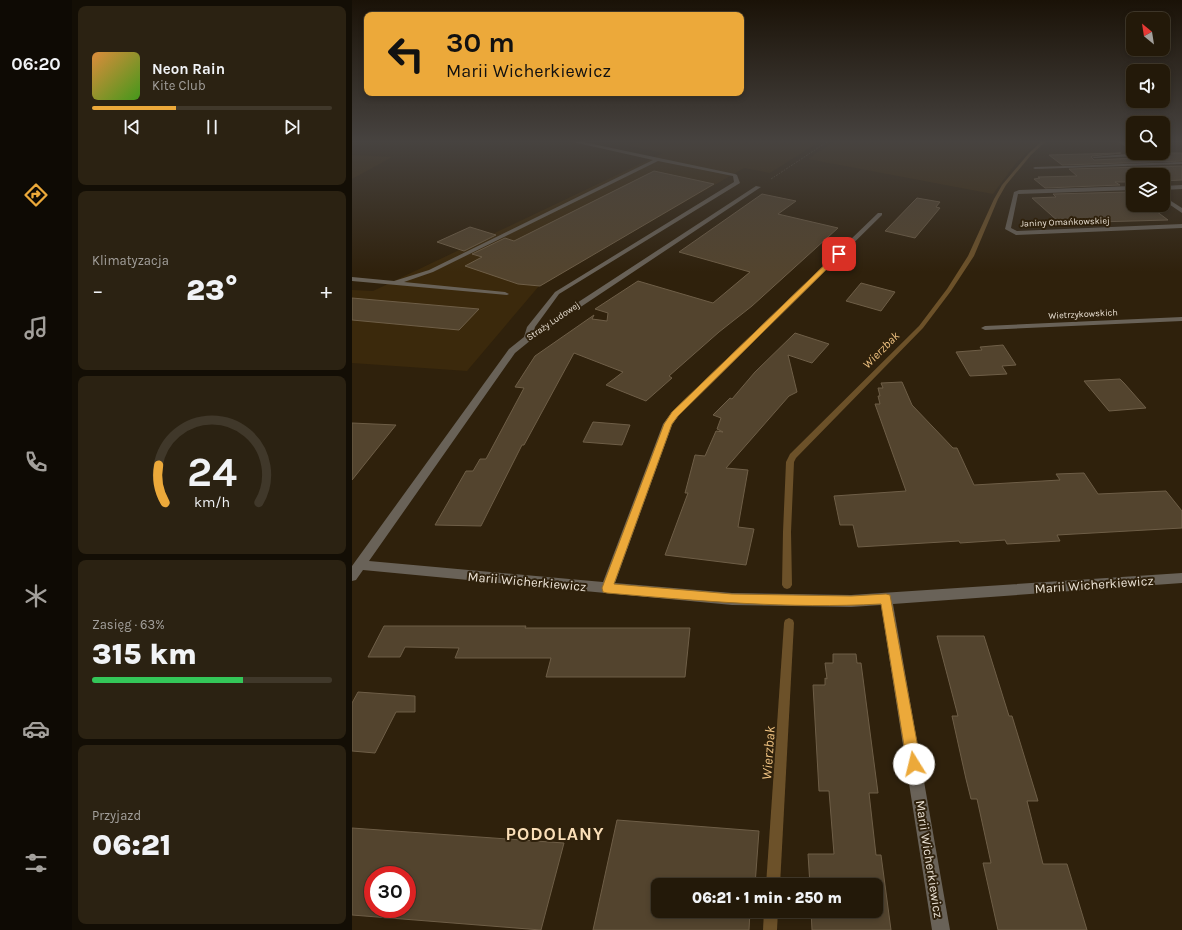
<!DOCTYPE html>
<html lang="pl">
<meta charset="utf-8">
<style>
body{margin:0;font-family:Karla,sans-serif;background:#2b2212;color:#f1f3f6;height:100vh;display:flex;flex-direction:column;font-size:15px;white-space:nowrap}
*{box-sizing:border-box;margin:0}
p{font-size:13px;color:#a3a09c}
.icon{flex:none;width:22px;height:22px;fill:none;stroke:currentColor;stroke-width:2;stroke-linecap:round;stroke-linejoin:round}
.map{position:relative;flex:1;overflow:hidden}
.details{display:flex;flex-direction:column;gap:6px;padding:6px;background:#130e05;width:280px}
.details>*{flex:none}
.hud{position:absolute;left:12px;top:12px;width:380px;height:84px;border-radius:8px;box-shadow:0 2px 6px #0003,0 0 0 1px #40382a;background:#eca93a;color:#111;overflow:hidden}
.needle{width:26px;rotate:330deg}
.fabs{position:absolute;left:774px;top:12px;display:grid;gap:8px}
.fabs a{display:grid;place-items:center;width:44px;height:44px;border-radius:8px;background:#231909;box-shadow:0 2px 6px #0003,0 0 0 1px #40382a;font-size:20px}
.speed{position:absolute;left:12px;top:866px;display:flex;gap:8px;font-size:20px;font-weight:700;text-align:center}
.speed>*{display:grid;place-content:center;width:52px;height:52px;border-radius:50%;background:#231909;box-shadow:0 2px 6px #0003,0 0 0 1px #40382a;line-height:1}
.speed .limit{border:6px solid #d22;background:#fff;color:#111}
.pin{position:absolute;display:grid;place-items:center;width:34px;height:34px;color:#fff;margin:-17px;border-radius:8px;box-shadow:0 2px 6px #0006}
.me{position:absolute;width:44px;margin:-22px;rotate:351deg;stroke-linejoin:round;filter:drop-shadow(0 0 3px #0008)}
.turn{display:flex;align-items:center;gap:14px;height:84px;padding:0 16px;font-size:18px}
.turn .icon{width:52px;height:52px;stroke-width:2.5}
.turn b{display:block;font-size:28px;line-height:34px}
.big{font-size:30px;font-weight:800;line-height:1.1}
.details .widget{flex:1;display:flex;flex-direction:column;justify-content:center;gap:6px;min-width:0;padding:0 14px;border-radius:8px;background:#2b2212}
.details .dial{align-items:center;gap:0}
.dial svg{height:104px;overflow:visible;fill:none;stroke:#40382a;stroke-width:7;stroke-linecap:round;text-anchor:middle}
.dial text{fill:#f1f3f6;stroke:none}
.song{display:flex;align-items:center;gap:12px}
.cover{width:48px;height:48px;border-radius:6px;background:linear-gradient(135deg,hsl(30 70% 55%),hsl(100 70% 35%))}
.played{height:4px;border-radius:2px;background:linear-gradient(90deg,#eca93a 35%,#40382a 35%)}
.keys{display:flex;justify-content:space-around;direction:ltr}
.heat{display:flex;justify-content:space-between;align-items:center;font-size:22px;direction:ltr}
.charge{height:6px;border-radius:3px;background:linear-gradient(90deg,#34c759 63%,#40382a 0)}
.trip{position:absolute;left:299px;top:878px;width:232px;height:40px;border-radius:8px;background:#231909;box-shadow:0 2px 6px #0003,0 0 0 1px #40382a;font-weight:800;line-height:40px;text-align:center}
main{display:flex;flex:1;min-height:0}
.tab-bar{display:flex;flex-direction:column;width:72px;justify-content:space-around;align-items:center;background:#0e0a04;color:#a3a09c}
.tab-bar .icon{width:28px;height:28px}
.tab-bar .current{color:#eca93a}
.tab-bar b{font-size:18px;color:#f1f3f6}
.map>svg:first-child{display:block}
</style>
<main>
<nav class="tab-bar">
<b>06:20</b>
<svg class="icon current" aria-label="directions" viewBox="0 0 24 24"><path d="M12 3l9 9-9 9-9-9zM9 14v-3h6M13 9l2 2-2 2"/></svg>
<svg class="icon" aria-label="music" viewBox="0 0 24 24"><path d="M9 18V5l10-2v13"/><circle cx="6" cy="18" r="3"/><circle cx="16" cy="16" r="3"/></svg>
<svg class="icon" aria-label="phone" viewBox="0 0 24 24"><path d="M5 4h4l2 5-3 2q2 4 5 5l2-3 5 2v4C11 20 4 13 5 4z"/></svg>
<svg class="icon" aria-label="climate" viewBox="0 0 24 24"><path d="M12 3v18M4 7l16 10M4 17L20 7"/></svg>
<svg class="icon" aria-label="car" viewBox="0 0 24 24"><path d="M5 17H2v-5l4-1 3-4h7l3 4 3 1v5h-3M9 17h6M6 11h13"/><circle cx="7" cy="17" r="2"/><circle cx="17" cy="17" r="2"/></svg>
<svg class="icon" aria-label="filters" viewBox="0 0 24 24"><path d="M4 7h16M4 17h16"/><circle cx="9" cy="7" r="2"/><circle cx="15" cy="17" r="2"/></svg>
</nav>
<section class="details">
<div class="widget">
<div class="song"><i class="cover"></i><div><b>Neon Rain</b><p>Kite Club</p></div></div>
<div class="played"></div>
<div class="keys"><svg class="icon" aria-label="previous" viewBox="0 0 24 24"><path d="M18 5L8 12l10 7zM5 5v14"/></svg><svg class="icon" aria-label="pause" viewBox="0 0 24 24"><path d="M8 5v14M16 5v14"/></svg><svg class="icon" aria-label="next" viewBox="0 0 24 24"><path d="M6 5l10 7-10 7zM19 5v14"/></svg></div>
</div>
<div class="widget"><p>Klimatyzacja</p>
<div class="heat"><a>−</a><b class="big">23°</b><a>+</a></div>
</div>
<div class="widget dial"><svg viewBox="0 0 100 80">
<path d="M14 69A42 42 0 1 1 86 69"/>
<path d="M14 69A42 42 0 0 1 9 40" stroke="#eca93a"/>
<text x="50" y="56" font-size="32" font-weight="700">24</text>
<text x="50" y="72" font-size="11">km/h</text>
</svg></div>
<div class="widget"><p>Zasięg · 63%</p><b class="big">315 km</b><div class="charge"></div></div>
<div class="widget"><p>Przyjazd</p><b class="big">06:21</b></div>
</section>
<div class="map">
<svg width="830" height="930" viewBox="0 0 830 930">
<rect width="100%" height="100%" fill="#2f210c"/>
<!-- built -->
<g fill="#3b290c">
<polygon points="287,142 467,142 418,173 392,168 187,286 115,371 0,363 0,290 21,291 311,153 278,146"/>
<polygon points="481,142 686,142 664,163 641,194 456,159"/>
<polygon points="0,155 40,157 0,179"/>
</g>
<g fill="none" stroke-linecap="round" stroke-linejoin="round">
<!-- stream -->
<g fill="#6c5129" fill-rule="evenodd">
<polygon points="689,142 693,142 679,155 654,185 646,199 622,256 599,291 571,328 444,458 442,462 439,532 440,585 438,588 435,589 432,588 430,585 431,532 434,462 438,454 567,326 595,289 616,256 642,199 650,185 677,153"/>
<polygon points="437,618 441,620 442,623 428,885 414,885 432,623 433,620"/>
<polygon points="412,911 426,911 425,930 411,930"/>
</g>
</g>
<!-- building -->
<g fill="#53442e" stroke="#6e5e47" fill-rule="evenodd">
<polygon points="769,153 740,156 739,157 742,160 785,158 788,153 830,153 830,161 710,165 697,155"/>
<polygon points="830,166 830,180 811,181 811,175 781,175 781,182 763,182 768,185 693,188 682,179 688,178 686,177 725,176 717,169"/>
<polygon points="302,171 362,184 188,286 166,284 113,266 130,257 120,254 153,238 162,241"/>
<polygon points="777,192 781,195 781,205 796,205 816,220 708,223 680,198 704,197 701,194"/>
<polygon points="410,194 444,201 426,214 486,228 400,306 367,332 317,376 320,378 294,401 254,385 271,372 222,353 172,445 170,445 129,526 83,525 114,471 121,471 128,459 134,459 172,388 163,387 183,356 242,315 240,319 255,321 256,313 243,309 286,281 361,303 398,272 327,252"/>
<polygon points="565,198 588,202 584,207 588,208 563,238 533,231"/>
<polygon points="118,227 144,235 112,251 85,242"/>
<polygon points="509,283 543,292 529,311 494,301"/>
<polygon points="0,298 127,309 107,330 0,320"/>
<polygon points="443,333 477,344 460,363 436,355 445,392 437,396 374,468 396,470 386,527 402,529 394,565 313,555 336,493 333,493 343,455 353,456 364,431 371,432 365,429 369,418 361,415 378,398 380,399 403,372"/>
<polygon points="651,345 664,365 650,366 655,374 618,376 604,352 630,350 628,347"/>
<polygon points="768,379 772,383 794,408 757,411 732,381"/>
<polygon points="550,382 560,405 601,448 605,448 622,485 708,480 704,474 732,473 746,494 814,491 830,511 830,528 705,535 708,541 655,544 653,540 608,543 607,541 506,547 501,525 488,525 482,496 554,491 523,404 528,404 526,396 528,396 526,388 531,388 529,383"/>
<polygon points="241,422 278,425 270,445 231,442"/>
<polygon points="0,423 44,425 0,480"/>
<polygon points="32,626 174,626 173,628 338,628 333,677 194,677 199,658 103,658 107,648 53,647 48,657 16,657"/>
<polygon points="585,636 632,636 657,716 660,716 686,801 675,801 691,864 715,864 735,930 646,930 631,863 639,863 625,799 619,799 614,779 600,716 606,716"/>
<polygon points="481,654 504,654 505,663 509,663 526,793 517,793 524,855 529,855 539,930 460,930 459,911 524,911 524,885 458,885 456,854 482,854 477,791 467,791 461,685 473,685 473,678 475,679 473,663 481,663"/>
<polygon points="6,692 63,696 63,712 44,712 23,753 0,751 0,703"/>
<polygon points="265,820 407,831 403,885 306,885 306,911 398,911 397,930 241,930"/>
<path d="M0,828L212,843L189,930L0,915ZM21,875H55V909H21Z"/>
</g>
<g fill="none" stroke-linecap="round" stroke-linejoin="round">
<!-- path -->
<polyline stroke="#938877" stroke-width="1" stroke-dasharray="0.5 1.5" stroke-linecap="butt" points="419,179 475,142"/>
<!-- minor -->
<g fill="#696258" fill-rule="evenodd">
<polygon points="221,142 231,142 383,174 385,175 388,183 207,294 183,327 182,331 404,186 409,187 179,340 163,353 17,561 251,582 311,424 320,412 526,213 530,213 530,215 326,416 320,425 263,583 380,593 499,595 830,573 830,583 541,604 598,930 580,930 529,605 499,607 380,605 11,570 4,580 0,581 0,566 157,349 172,337 175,327 203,292 382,182 381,176 306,161 81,272 52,282 153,292 157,294 155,295 0,281 0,277 42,281 77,270 301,160"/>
<polygon points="766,142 772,142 781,148 781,151"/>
<polygon points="787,153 785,156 742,158 740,157"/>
<polygon points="830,162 830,164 683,169 681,168 683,167"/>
<polygon points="830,185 830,189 811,190 811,186"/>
<polygon points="781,186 781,190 666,194 659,228 665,231 830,224 830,228 664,235 653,229 662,192 667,190"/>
<polygon points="811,196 830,208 830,213 811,200"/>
<polygon points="830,317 830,321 633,330 629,328 633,326"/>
</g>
</g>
<!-- sky -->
<linearGradient id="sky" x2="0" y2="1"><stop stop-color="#1a1207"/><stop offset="0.52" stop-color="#474340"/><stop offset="1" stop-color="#474340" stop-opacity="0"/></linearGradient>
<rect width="830" height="272" fill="url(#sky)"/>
<!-- route -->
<path fill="#eca93a" stroke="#996e26" d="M485,253L490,254L326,416L320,424L262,584L380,594L499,596L534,594L538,595L569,764L567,769L562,771L557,769L555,764L529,604C437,609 347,601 255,593L251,592L250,588L312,424L320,412Z"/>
<g text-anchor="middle" stroke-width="4" stroke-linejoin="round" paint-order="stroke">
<!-- far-street labels -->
<g font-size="9" fill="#ece3d6" stroke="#2f210c">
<text transform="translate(713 222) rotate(-2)" y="3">Janiny Omańkowskiej</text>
<text transform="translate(731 314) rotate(-3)" y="3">Wietrzykowskich</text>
<text transform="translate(201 321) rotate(-34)" y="3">Straży Ludowej</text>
</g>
<!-- water labels -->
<g font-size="12" font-style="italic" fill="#efc281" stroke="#2f210c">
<text transform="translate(529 350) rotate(-45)" y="4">Wierzbak</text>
</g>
<!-- near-street labels -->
<g font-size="13" fill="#ece3d6" stroke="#2f210c">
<text transform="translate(175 581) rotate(5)" y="5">Marii Wicherkiewicz</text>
<text transform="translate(742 584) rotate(-4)" y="5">Marii Wicherkiewicz</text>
<text transform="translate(578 859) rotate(81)" y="5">Marii Wicherkiewicz</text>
</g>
<!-- near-water labels -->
<g font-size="14" font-style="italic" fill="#efc281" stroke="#2f210c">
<text transform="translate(416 753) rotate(-86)" y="5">Wierzbak</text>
</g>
<!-- near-district labels -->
<g font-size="18" font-weight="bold" letter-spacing="1" fill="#fbdfb8" stroke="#2f210c">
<text x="203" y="840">PODOLANY</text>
</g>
</g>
</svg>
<div class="fabs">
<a><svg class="needle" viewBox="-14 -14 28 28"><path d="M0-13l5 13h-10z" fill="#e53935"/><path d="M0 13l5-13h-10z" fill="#a3a09c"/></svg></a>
<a><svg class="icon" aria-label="sound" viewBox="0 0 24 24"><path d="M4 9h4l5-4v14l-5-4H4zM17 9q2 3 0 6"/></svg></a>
<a><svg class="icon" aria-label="search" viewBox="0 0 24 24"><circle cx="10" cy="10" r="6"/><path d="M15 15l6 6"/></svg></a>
<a><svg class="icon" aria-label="layers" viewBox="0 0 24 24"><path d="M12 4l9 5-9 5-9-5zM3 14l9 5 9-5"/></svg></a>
</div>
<div class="speed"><div class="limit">30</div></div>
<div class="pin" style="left:487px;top:254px;background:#d93025"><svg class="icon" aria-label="arrive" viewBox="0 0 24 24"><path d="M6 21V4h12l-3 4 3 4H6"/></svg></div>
<svg class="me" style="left:562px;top:764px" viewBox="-20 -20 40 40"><circle r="19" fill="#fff"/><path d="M0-13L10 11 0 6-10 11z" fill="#eca93a"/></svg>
<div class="trip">06:21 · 1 min · 250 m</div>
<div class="hud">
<div class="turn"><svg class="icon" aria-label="left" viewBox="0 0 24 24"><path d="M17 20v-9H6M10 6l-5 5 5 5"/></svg><div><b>30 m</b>Marii Wicherkiewicz</div></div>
</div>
</div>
</main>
